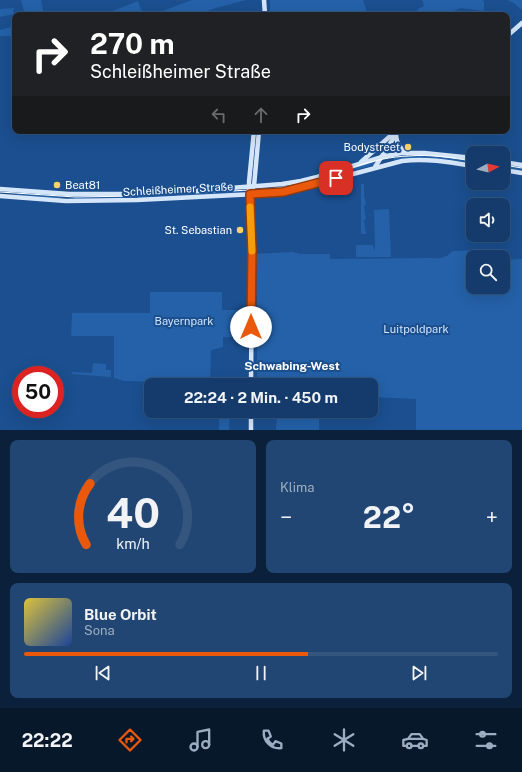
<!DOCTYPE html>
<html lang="de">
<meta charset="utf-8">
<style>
body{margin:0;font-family:"Public Sans",sans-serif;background:#214673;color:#f1f3f6;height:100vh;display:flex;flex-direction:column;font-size:15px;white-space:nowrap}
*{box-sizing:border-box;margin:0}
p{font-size:13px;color:#9dadc1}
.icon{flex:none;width:22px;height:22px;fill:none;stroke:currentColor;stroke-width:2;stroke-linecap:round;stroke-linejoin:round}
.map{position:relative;height:430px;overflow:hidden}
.side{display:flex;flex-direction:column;gap:10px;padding:10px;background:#0b203b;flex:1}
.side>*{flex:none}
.banner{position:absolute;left:12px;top:12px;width:498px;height:122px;border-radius:8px;box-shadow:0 4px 16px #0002,0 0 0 1px #33557e;background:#202124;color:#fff;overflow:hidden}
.needle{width:26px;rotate:83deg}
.controls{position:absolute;left:466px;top:146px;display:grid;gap:8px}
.controls a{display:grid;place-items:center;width:44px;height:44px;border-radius:8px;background:#143b6b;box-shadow:0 4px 16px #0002,0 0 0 1px #33557e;font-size:20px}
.speed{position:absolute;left:12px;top:366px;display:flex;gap:8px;font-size:20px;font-weight:700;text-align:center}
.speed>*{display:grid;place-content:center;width:52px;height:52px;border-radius:50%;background:#143b6b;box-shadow:0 4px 16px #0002,0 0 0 1px #33557e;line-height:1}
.speed .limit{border:6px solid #d22;background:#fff;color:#111}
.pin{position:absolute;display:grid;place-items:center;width:34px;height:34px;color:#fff;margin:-17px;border-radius:8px;box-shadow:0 2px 6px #0006}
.me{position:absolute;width:44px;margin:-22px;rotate:0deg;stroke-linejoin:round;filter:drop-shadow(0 0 3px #0008)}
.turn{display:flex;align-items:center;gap:14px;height:84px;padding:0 12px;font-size:18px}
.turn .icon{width:52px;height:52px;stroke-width:2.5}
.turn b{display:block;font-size:28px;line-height:34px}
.lanes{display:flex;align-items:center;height:38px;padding:0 12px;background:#0003;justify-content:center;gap:20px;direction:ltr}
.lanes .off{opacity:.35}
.big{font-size:30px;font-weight:700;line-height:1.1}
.side .tile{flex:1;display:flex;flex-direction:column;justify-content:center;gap:6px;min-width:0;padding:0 14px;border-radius:8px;background:#214673}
.side .dial{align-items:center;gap:0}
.dial svg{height:104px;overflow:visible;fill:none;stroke:#33557e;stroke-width:7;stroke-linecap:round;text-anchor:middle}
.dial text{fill:#f1f3f6;stroke:none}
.song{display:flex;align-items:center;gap:12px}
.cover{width:48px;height:48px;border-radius:6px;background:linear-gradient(135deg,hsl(50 70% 55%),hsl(220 70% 35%))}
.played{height:4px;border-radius:2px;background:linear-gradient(90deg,#ea580c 60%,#33557e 60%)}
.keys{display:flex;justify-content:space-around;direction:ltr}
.heat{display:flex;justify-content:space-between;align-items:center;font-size:22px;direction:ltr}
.side .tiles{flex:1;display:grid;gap:10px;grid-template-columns:1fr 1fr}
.tile:last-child{grid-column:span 2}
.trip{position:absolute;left:144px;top:378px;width:234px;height:40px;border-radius:8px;background:#143b6b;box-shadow:0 4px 16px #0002,0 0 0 1px #33557e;font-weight:700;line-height:40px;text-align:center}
.tabs{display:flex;height:64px;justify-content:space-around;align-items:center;background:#08182b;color:#9dadc1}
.tabs .icon{width:28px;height:28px}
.tabs .on{color:#ea580c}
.tabs b{font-size:18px;color:#f1f3f6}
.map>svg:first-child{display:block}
</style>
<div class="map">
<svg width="522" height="430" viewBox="0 0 522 430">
<rect width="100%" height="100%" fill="#1b4f8f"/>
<!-- green -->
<g fill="#2461a8">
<polygon points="21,0 41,0 44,15 25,15"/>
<polygon points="192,0 246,0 216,8 195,15 152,15"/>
<polygon points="270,0 363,0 366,9 364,15 270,15"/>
<polygon points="422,0 482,0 484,2 484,11 460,8 445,15 437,15 433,11 417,12 418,9 424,6"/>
<polygon points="508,0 522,0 522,10 515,4"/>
<polygon points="138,1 143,15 111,15 110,12"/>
<polygon points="14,8 14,9 13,10 14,14 0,17 0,9"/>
<polygon points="11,27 11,36 0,36 0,30"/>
<polygon points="422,154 473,159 473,163 458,161 458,162 404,159 394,161 393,156"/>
<path d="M375,161L376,163L374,165L352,171L349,173C320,181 292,189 261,192V188L280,186Z"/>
<polygon points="503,164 522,166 522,171 503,168"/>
<polygon points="361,184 364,184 364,198 365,198 366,205 364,206 366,219 364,220 366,234 361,234"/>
<polygon points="222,190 223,191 241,190 242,193 174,197 174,193"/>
<polygon points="17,192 47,195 62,195 60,200 17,195"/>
<polygon points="171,193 171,198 74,199 75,195"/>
<polygon points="389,209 391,257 356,257 356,245 373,245 374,250 375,250 374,210"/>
<path d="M478,250L482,254L487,257H473V287H503V260L522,259V430H416V399L371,397V385H255L254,377H257V268H255L254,254L292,252L301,254H330V259L430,258C434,258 440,259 444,257C448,256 450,253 453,251Z"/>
<polygon points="150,292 222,292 222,310 246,310 246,337 223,337 223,347 211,350 210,383 124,381 114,378 114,336 71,336 72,313 150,313"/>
<polygon points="93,363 106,364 106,370 111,370 111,377 72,374 72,372 92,373"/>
<polygon points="219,411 230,411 229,430 219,430"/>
<polygon points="277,411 329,411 329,414 319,414 319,430 276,430"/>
</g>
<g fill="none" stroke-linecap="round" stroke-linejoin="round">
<!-- secondary -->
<g stroke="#d6e6fa" stroke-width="4.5">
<polyline points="264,0 265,15"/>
<polyline points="507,36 522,23"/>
<path d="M396,135C397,144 399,148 407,153"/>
<polyline points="361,162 396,131"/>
<polyline points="503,162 522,165"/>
<polyline points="375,167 398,131"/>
<polyline points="503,170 522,173"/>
<polyline points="0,189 69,194 141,194 217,189 282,184 301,181 317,177 382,157 401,153 424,153 473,158"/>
<polyline points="250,194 254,186 259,131"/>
<path d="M0,196L66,201L137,200L276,193L319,183L402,161C426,158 449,162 473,166"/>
<polyline points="251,385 252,252 249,182 254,131"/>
<polyline points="251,430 251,411"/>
</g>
<!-- tram -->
<g stroke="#fff" stroke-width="1">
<polyline points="503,165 522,168"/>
<path d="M0,192L75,197L136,196L269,189L293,186L305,183C339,173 373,157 409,156C430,154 452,158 473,161"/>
</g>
</g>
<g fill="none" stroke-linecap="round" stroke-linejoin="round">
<defs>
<polyline id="route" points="251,327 252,252 250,194 283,192 336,178"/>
</defs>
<!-- route casing -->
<use href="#route" stroke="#983908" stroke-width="10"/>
<!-- route -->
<use href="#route" stroke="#ea580c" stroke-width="7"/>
<!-- slow -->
<polyline stroke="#f59e0b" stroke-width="7" points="250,207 252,251"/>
</g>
<!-- markers -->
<g fill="#ffd166" stroke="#1b4f8f" stroke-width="1.5">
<circle cx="408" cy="147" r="4"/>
<circle cx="57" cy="185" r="4"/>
<circle cx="240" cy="230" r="4"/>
</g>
<g text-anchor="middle" stroke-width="4" stroke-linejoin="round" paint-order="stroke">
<!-- poi labels -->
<g font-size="11" fill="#fff" stroke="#1b4f8f" text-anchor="end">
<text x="400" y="151">Bodystreet</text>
<text x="65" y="189" text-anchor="start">Beat81</text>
<text x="232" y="234">St. Sebastian</text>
</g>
<!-- street labels -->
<g font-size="11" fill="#fff" stroke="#1b4f8f">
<text transform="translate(178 189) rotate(-3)" y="4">Schleißheimer Straße</text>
</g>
<!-- park labels -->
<g font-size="11" fill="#cfe3fa" stroke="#1b4f8f">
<text x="184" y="325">Bayernpark</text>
<text x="416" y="333">Luitpoldpark</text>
</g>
<!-- neighbourhood labels -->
<g font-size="12" font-weight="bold" fill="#fff" stroke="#1b4f8f">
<text x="292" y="370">Schwabing-West</text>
</g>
</g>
</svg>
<div class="controls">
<a><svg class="needle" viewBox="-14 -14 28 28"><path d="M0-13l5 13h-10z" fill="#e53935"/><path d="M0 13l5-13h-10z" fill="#9dadc1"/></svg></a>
<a><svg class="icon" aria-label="sound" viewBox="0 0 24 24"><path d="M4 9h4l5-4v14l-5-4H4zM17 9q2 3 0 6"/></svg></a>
<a><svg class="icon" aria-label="search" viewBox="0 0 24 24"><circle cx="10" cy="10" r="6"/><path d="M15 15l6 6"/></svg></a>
</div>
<div class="speed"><div class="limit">50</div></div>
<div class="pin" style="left:336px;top:178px;background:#d93025"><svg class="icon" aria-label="arrive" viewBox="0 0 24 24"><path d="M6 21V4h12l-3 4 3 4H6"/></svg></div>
<svg class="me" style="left:251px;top:327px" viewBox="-20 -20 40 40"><circle r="19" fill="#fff"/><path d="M0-13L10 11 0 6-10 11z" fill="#ea580c"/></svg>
<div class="trip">22:24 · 2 Min. · 450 m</div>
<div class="banner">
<div class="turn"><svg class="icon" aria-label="right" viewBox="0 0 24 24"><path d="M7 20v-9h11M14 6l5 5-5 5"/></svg><div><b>270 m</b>Schleißheimer Straße</div></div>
<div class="lanes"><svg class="icon off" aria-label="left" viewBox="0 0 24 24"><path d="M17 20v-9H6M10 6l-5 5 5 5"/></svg><svg class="icon off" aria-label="ahead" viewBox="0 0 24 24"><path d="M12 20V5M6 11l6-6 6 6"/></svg><svg class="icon" aria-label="right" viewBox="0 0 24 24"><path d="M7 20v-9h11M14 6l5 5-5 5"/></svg></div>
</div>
</div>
<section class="side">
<div class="tiles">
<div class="tile dial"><svg viewBox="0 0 100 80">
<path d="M14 69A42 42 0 1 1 86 69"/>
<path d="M14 69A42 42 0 0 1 17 22" stroke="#ea580c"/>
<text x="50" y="56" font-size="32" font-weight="700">40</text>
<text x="50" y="72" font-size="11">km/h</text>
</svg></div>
<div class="tile"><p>Klima</p>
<div class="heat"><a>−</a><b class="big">22°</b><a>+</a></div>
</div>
<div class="tile">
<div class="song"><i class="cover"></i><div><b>Blue Orbit</b><p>Sona</p></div></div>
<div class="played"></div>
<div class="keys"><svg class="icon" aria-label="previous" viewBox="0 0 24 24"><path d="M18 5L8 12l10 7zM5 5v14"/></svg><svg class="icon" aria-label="pause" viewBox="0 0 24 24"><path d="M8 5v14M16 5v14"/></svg><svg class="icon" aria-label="next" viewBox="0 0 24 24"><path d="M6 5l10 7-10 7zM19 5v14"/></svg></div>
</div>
</div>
</section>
<nav class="tabs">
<b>22:22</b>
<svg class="icon on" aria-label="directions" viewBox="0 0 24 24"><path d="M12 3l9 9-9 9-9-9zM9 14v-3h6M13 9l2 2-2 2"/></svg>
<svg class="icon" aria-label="music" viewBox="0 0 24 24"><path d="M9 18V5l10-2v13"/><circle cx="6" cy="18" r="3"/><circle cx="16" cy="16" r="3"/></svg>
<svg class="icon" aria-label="phone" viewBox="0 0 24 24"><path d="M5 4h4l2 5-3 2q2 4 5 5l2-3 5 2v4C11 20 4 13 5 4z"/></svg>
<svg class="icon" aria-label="climate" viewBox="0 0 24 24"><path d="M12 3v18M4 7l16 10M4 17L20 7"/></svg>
<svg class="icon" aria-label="car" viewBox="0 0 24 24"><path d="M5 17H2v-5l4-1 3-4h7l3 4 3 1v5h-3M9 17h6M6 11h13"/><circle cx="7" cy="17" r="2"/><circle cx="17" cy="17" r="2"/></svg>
<svg class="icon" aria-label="filters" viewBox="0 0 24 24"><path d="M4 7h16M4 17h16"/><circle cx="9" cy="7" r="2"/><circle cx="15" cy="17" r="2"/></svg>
</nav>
